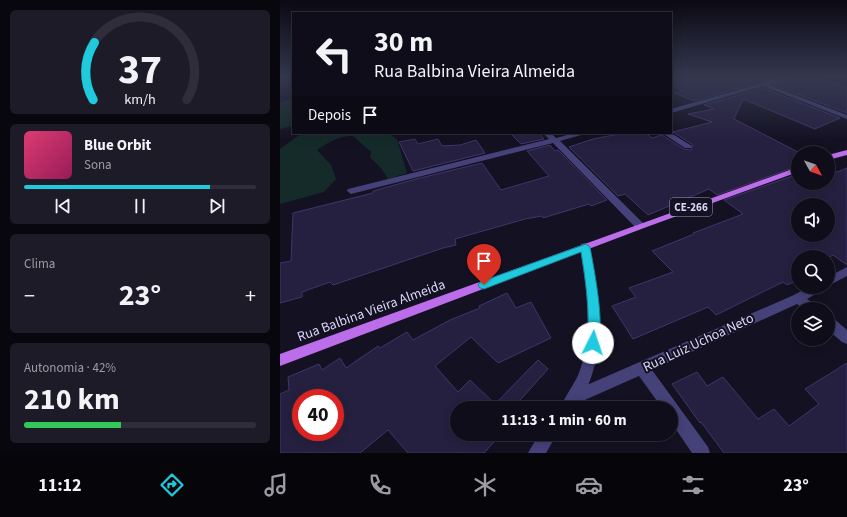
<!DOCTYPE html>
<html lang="pt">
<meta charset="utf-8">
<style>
body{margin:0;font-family:"Source Sans 3",sans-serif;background:#1d1b27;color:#f1f3f6;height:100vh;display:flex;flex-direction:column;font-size:15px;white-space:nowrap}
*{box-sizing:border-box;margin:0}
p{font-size:13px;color:#9b9ca2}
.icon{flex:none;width:22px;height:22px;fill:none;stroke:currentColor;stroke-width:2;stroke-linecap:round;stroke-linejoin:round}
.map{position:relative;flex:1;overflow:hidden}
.drawer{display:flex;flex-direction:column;gap:10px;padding:10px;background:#08070e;width:280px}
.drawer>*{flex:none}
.top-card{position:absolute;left:12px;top:12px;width:380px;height:122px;border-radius:0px;box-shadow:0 2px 10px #0003,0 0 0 1px #2f2d39;background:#0f0d1a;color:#f1f3f6;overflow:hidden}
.needle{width:26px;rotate:130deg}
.tools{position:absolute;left:511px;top:146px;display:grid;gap:8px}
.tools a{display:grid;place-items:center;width:44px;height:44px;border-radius:50%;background:#0f0d1a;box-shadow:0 2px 10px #0003,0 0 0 1px #2f2d39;font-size:20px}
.speed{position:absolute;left:12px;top:389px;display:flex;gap:8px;font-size:20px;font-weight:700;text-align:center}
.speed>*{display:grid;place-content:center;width:52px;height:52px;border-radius:50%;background:#0f0d1a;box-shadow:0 2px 10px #0003,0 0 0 1px #2f2d39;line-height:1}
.speed .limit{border:6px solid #d22;background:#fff;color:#111}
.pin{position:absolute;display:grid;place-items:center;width:34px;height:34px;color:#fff;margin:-41px -17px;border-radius:50% 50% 50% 0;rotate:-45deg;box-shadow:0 0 4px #0007}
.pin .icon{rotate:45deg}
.me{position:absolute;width:44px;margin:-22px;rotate:4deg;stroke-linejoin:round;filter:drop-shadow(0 0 3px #0008)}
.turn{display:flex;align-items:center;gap:14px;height:84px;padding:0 16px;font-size:18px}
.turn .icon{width:52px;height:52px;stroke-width:2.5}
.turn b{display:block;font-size:28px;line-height:34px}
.then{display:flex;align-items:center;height:38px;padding:0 16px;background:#0003;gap:8px;font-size:15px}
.big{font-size:30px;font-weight:700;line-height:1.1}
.drawer .tile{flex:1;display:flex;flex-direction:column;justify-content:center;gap:6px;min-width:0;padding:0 14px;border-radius:6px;background:#1d1b27}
.drawer .dial{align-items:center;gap:0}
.dial svg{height:104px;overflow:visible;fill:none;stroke:#2f2d39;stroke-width:7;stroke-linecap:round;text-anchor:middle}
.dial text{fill:#f1f3f6;stroke:none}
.song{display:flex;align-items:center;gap:12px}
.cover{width:48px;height:48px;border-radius:6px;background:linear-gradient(135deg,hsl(340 70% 55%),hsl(330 70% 35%))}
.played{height:4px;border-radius:2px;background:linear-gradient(90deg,#1fc9de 80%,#2f2d39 80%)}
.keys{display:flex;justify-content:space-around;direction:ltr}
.heat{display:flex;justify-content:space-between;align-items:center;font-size:22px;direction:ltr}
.charge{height:6px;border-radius:3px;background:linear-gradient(90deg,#34c759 42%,#2f2d39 0)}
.trip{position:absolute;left:170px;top:401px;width:228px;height:40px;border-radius:20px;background:#0f0d1a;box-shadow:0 2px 10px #0003,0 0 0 1px #2f2d39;font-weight:700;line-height:40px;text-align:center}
.tab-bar{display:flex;height:64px;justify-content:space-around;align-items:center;background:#06050a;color:#9b9ca2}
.tab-bar .icon{width:28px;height:28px}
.tab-bar .active{color:#1fc9de}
.tab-bar b{font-size:18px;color:#f1f3f6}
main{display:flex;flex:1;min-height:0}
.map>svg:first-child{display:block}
</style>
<main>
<section class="drawer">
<div class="tile dial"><svg viewBox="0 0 100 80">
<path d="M14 69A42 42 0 1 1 86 69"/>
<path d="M14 69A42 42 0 0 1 15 25" stroke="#1fc9de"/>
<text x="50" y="56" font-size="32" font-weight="700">37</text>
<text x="50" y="72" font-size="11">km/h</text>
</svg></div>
<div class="tile">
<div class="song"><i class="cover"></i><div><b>Blue Orbit</b><p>Sona</p></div></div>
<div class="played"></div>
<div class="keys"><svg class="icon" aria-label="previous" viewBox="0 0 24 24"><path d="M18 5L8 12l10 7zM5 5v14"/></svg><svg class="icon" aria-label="pause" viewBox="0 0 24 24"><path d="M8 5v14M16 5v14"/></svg><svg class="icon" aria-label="next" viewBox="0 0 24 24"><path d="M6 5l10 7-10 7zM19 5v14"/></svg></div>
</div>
<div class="tile"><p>Clima</p>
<div class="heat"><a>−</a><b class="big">23°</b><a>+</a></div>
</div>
<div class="tile"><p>Autonomia · 42%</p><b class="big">210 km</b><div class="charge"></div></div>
</section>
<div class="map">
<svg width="567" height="453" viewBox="0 0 567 453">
<rect width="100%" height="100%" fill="#141122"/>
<!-- green -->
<g fill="#152b2a">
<polygon points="13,98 13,126 0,129 0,103"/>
<path d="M22,133H112L109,134L117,139L127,173L108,179L101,168L90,157L91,152L73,136C58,136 49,142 37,150L51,165L56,179L44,192L0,204V149Z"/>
</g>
<!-- building -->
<g fill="#262040" stroke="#403569" fill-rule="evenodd">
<polygon points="391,77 498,77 414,101 395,93 403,90 391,85"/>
<polygon points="513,77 531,77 567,87 567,113 493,85"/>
<polygon points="483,88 560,118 535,129 463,99 454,119 520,153 518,153 518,166 437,195 429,189 368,215 345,194 338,196 289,147 313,139 344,133 365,133 372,138 382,135 404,149 411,150 413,145 393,132 432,122 408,114 434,109 424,105"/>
<polygon points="230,133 259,133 264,139 241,144"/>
<polygon points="135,139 138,144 158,139 162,146 180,145 196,140 205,153 133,171 119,142"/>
<polygon points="270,145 275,151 278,150 327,200 311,206 309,204 263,218 262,216 245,219 175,239 176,245 163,248 53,285 50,282 22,292 22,297 0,303 0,263 11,261 13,213 93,193 93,191 136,179 202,163 221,190 269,176 247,151"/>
<path d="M548,168L557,172L567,168V265L553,255L548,258L518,257V280L507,285L503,282L436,315L428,307L353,339L332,306L356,297L349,288L393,272L372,251L414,234L413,233L463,214L444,200L518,174V183H548ZM518,205H548V235H518Z"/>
<path d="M227,293L236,308L251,302L271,338L218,363L191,337L155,366L178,392L190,380L215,404L258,360L268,369L233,408H177V434H221L204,453H128L108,430L80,453H0V394L9,390L8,377L39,364L42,370L60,358L66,368L98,346L100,348L127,332L133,340L170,320L200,308L199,306ZM21,398H55V432H21Z"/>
<polygon points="567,363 567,453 444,453 421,422 420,423 392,384 417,372 427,386 443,377 478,419 494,409 509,426 539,404 525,389"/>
</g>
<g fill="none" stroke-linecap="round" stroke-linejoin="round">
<!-- minor -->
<g fill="#45427a" fill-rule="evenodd">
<polygon points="503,77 512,77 489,85 567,115 567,119 483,86 391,113 391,109"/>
<polygon points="263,133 271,133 276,138 295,133 308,133 280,141 364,224 365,226 364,228 356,228 273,143 71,194 67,191 68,189 269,139"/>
<polygon points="382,133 391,133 412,146 411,148 405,148"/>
<polygon points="567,267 567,276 548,286 548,277"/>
<polygon points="528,287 544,287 542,290 527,299 536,305 538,309 523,309 517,304 372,370 428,447 430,453 412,453 391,422 391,408 382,408 359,376 298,403 293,401 290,396 293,391 514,295"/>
<polygon points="548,317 553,318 567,330 567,344 562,342 548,330"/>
</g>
<!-- tertiary -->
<g fill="#45427a" fill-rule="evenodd">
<path d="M305,243L309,244L310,247C321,304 328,356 297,408H280C285,396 294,385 299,373C314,333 306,287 300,247L301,244Z"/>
<polygon points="259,434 277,434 266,453 248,453"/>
</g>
<!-- primary -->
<g fill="#bc6dea" fill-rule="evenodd">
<polygon points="567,150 567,155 548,160 548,155"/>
<polygon points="518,167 518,172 364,228 0,366 0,354"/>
</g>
</g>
<!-- sky -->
<linearGradient id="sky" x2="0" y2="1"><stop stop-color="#0b0913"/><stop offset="0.55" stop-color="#34384f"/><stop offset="1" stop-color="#34384f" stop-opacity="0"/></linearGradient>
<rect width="567" height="140" fill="url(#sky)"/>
<!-- route -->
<path fill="#1fc9de" stroke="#148390" d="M306,244L310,247C314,269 326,328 317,347L313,349L308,347C305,341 308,335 308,329C309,303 305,277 301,252L204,289L200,288L198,285L200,282Z"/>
<g text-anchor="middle" stroke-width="4" stroke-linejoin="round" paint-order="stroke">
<!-- shield labels -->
<rect fill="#141122" stroke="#9f9cb8" stroke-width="1" x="390" y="198" width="42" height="18" rx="3"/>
<g font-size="11" font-weight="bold" fill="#dbd7f9">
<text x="411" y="211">CE-266</text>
</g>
<!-- near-street labels -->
<g font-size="14" fill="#dbd7f9" stroke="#141122">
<text transform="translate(91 310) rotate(-20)" y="5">Rua Balbina Vieira Almeida</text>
<text transform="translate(418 342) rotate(-25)" y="5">Rua Luiz Uchoa Neto</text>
</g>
</g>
</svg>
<div class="tools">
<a><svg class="needle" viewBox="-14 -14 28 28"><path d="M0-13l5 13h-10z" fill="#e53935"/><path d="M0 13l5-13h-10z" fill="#9b9ca2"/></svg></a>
<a><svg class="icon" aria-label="sound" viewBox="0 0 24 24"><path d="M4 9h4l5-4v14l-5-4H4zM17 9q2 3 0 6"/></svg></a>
<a><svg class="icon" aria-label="search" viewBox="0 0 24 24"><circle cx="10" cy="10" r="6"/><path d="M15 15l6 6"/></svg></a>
<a><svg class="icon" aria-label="layers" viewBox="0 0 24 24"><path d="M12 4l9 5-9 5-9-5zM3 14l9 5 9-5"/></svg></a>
</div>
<div class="speed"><div class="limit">40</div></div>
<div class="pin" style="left:204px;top:285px;background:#d93025"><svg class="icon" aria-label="arrive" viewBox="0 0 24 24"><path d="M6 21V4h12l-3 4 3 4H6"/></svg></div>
<svg class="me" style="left:313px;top:343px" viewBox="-20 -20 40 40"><circle r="19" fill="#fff"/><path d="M0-13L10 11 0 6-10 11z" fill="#1fc9de"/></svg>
<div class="trip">11:13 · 1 min · 60 m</div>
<div class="top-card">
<div class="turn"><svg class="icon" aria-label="left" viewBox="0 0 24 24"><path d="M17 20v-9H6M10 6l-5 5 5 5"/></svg><div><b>30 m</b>Rua Balbina Vieira Almeida</div></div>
<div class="then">Depois<svg class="icon" aria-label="arrive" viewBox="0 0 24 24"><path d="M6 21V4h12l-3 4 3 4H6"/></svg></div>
</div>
</div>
</main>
<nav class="tab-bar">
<b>11:12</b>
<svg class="icon active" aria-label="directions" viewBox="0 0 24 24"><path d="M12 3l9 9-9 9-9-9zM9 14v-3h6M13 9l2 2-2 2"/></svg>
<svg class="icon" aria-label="music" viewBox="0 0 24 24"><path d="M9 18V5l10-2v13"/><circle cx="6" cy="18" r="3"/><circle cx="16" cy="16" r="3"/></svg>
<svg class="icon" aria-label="phone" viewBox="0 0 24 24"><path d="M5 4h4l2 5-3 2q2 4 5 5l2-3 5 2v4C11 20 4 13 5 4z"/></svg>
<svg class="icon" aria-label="climate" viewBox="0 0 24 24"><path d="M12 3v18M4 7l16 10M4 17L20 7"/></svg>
<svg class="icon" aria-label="car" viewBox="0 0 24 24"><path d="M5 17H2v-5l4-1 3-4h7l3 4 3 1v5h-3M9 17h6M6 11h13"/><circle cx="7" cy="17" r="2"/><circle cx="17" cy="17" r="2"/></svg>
<svg class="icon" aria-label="filters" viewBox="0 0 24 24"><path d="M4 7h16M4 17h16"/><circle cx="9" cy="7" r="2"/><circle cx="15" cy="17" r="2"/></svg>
<b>23°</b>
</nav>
